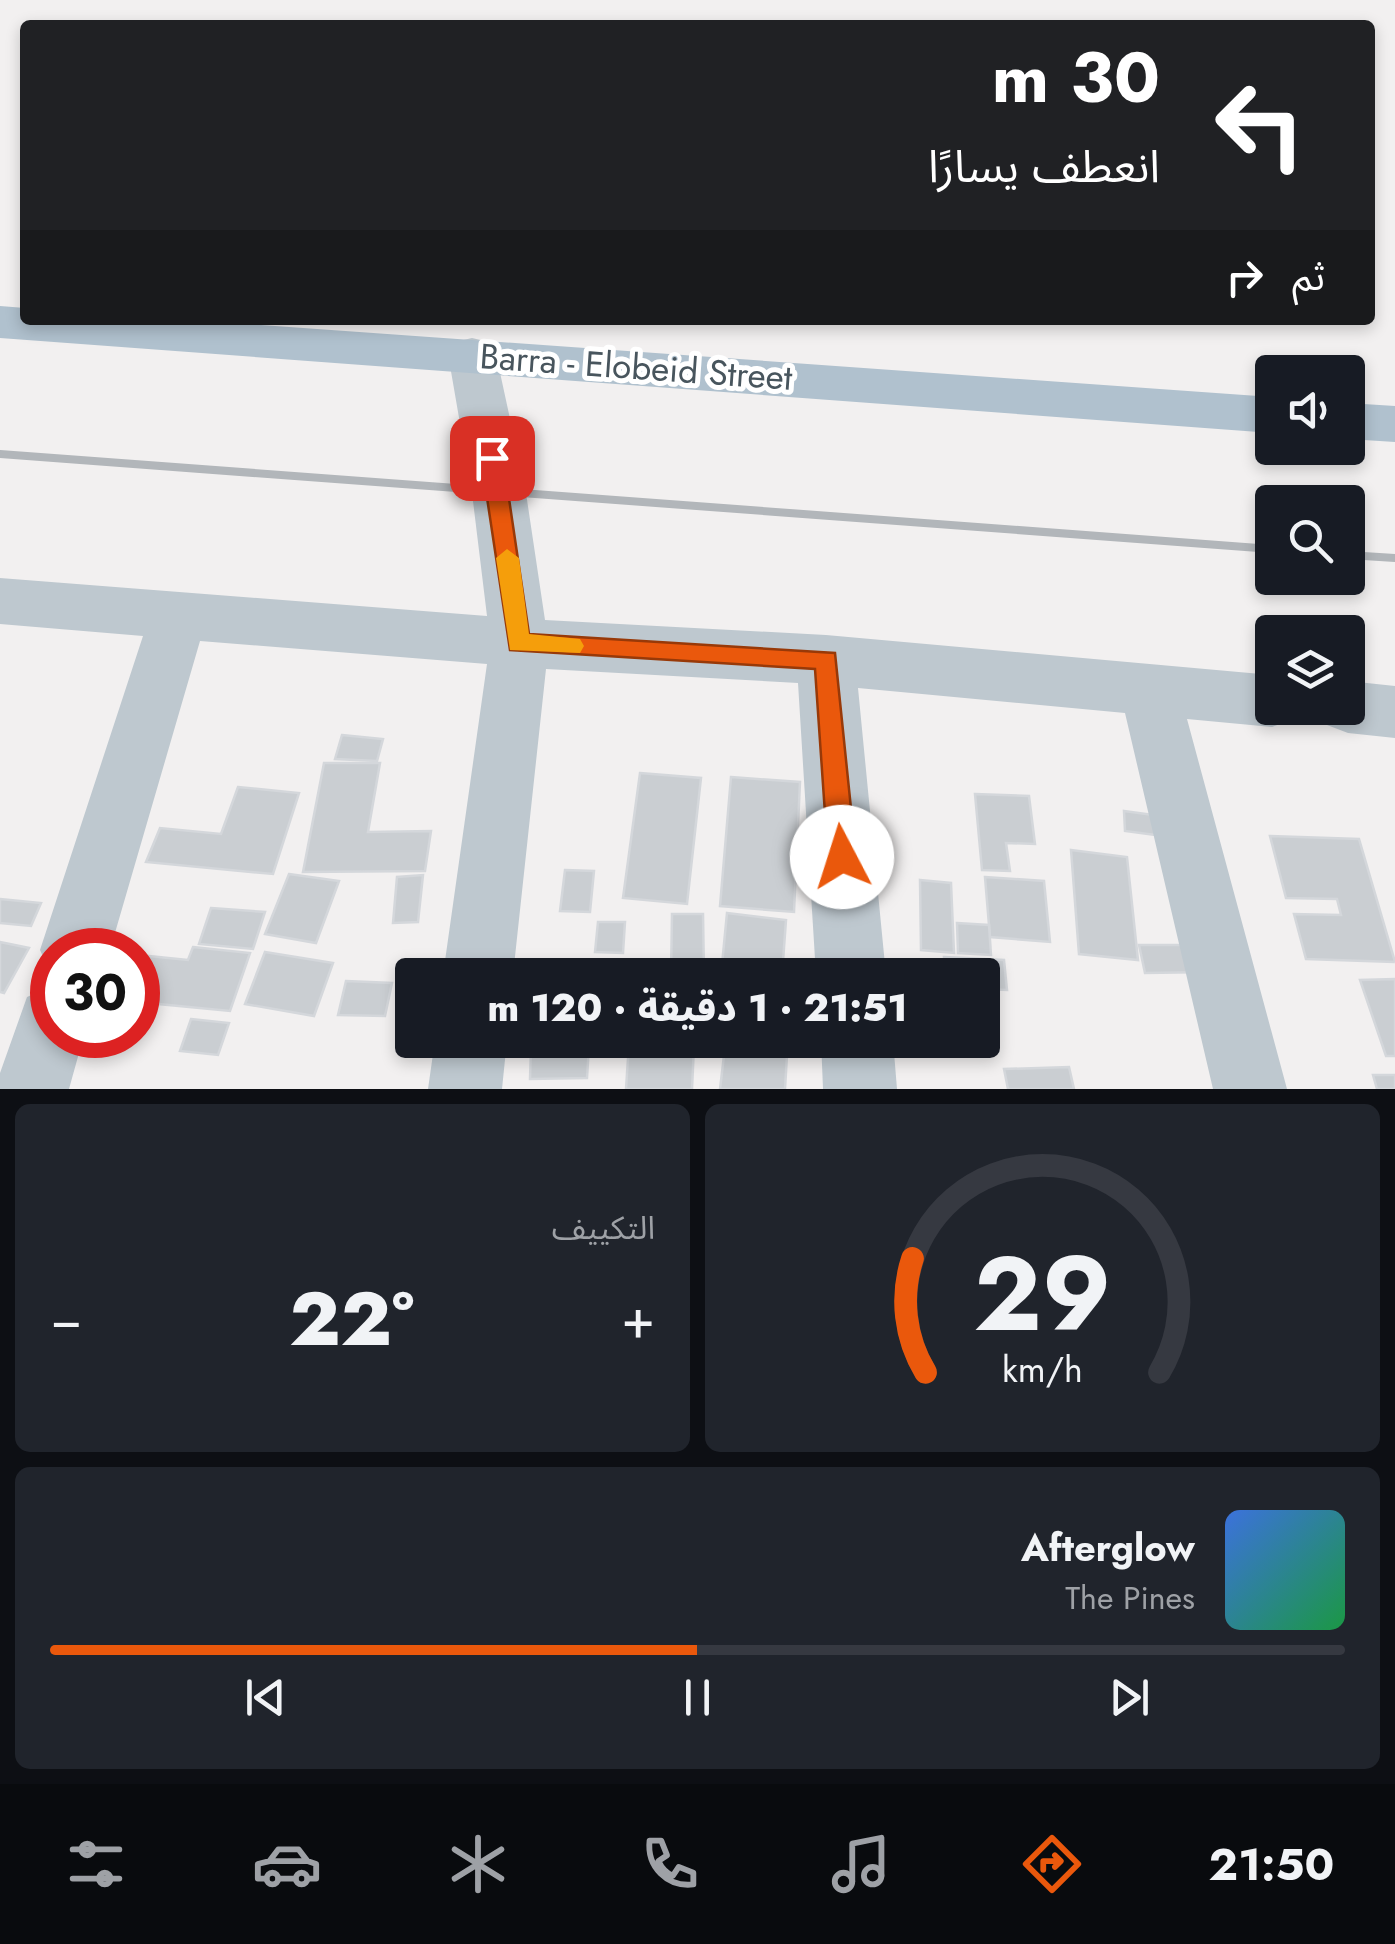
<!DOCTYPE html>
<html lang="ar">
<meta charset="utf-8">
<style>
body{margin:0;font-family:Jost,"Noto Sans Arabic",sans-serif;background:#20242c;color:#f1f3f6;direction:rtl;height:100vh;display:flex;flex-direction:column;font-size:38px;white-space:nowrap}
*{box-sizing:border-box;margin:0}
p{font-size:32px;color:#9ea1a6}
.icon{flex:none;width:55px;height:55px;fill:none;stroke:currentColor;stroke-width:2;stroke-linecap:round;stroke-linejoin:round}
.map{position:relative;height:1089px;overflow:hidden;direction:ltr}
.side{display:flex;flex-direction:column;gap:15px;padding:15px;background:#0d0f14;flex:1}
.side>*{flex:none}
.top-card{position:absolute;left:20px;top:20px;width:1355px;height:305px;border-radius:10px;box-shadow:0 5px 15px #0003;direction:rtl;background:#202124;color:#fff;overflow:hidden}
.buttons{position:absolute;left:1255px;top:355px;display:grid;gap:20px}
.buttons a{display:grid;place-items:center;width:110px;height:110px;border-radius:10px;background:#171b24;box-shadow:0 5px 15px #0003;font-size:50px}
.speed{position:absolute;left:30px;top:928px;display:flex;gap:20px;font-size:50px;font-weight:700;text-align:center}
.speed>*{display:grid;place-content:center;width:130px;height:130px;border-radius:50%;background:#171b24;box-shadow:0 5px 15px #0003;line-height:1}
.speed .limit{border:15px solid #d22;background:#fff;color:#111}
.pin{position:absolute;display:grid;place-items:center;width:85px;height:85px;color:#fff;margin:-42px;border-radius:20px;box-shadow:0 5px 15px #0006}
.me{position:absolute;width:110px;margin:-55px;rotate:355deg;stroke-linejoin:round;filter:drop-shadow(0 0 8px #0008)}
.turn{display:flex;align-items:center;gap:35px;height:210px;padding:0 50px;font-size:45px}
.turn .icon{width:130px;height:130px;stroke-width:2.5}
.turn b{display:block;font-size:70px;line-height:85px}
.then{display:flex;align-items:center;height:95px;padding:0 50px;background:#0003;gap:20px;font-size:38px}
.big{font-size:75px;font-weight:800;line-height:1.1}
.side .card{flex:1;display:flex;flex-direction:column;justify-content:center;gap:15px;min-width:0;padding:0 35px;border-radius:15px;background:#20242c}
.side .dial{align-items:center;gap:0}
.dial svg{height:260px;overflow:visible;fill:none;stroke:#363941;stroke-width:7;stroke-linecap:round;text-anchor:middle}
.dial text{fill:#f1f3f6;stroke:none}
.song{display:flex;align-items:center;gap:30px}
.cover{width:120px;height:120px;border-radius:15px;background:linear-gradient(135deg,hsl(220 70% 55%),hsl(140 70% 35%))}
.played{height:10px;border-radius:5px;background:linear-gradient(90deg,#ea580c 50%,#363941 50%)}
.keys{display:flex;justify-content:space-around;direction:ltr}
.heat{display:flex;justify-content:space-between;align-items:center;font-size:55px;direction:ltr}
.side .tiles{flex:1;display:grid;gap:15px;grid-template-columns:1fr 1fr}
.card:last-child{grid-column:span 2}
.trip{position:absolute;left:395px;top:958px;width:605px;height:100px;border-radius:10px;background:#171b24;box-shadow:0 5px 15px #0003;font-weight:800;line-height:100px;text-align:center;direction:rtl}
.tab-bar{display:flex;height:160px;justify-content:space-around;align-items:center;background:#090b0e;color:#9ea1a6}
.tab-bar .icon{width:70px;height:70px}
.tab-bar .current{color:#ea580c}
.tab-bar b{font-size:45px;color:#f1f3f6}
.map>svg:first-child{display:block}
</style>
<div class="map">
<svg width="1395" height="1089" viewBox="0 0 1395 1089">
<rect width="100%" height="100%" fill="#f2f0f0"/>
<!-- building -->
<g fill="#caced2" stroke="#d4d7db" stroke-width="2.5">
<polygon points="342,735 383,739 377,761 335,759"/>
<polygon points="324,763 380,763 368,832 431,831 425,871 303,872"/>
<polygon points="640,773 701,778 687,904 623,898"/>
<polygon points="731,777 800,782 794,912 720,906"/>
<polygon points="238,787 299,793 273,874 146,862 160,828 221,834"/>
<polygon points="975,794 1029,796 1035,844 1006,843 1010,871 982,870"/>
<polygon points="1124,811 1176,818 1178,838 1125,831"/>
<polygon points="1270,836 1359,839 1395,962 1306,959 1294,914 1341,915 1337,899 1286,898"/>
<polygon points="1071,850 1127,857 1138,960 1079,954"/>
<polygon points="565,870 594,871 590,912 560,911"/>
<polygon points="289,874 339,881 316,943 265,934"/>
<polygon points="423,875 418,922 393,923 397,877"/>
<polygon points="985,877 1044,881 1050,942 990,937"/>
<polygon points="920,880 951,883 954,953 921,950"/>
<polygon points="0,899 41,903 31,926 0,923"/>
<polygon points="211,908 265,912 253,949 199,944"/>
<polygon points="727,913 786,920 782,975 721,975"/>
<polygon points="672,914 703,914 704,975 671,975"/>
<polygon points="598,922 625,922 623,953 595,952"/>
<polygon points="957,923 989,925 991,955 958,953"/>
<polygon points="0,942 29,948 4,993 0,992"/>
<polygon points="1139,945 1203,945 1211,972 1145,973"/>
<polygon points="193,947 250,953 230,1011 138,1002 138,955 188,960"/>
<polygon points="265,952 333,963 314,1016 245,1004"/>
<polygon points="944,957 1004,960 1007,990 982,989 982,975 945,975"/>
<polygon points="1395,979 1395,1056 1386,1056 1360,980"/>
<polygon points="346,981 392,983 385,1016 338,1015"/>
<polygon points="191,1019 229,1023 218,1055 180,1051"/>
<polygon points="629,1043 694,1046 692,1089 626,1089"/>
<polygon points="589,1046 587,1078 530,1079 531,1048"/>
<polygon points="725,1047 787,1055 785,1089 720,1089"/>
<polygon points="1069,1067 1074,1089 1008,1089 1004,1069"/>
<polygon points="1373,1075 1395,1075 1395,1089 1377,1089"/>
</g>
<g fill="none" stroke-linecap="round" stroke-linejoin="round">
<!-- minor -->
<g fill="#bec8cf" fill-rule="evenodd">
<polygon points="472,338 489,342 496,354 526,493 545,620 826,635 1272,675 1272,708 1299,708 1293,719 1272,727 1187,719 1287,1089 1213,1089 1125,713 858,688 886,975 816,975 798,683 546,669 513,975 443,975 487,664 200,641 110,950 52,950 51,974 40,950 143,636 0,624 0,578 487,616 472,493 448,354 455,342"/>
<polygon points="1348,681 1395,686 1395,738 1348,733 1327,725 1318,708 1348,708"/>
<polygon points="52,986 52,1035 84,1035 69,1089 0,1089 0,1073 27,997"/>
<polygon points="435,1040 507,1040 502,1089 428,1089"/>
<polygon points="821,1040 893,1040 897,1089 823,1089"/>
</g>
<!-- major -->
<g fill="#b0c1ce" fill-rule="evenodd">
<polygon points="0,306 25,308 25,320 192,320 1272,397 1272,433 0,338"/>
<polygon points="1348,403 1395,406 1395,442 1348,439"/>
</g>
<!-- rail -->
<g stroke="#b2b6ba" stroke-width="8">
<polyline points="0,454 1272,549"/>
<polyline points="1348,555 1395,558"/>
</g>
</g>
<!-- route -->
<polygon fill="#ea580c" stroke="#983908" stroke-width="2.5" points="492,450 503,458 529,634 835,653 856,857 852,866 842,869 832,866 828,857 815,669 510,650 481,458"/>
<!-- slow -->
<polygon fill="#f59e0b" points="507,549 519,558 529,634 580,639 584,646 580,653 510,650 496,558"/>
<g text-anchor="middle" stroke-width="10" stroke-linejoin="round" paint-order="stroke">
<!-- street labels -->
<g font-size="35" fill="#48555d" stroke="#fff">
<text transform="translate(636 367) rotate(4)" y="12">Barra - Elobeid Street</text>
</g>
</g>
</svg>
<div class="buttons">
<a><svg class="icon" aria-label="sound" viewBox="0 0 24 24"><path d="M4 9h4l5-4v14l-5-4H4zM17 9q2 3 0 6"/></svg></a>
<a><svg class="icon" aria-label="search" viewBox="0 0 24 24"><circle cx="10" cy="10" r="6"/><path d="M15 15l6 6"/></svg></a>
<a><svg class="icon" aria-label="layers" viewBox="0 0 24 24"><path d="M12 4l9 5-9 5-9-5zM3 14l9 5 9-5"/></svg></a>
</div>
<div class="speed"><div class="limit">30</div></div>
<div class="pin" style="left:492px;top:458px;background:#d93025"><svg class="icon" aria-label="arrive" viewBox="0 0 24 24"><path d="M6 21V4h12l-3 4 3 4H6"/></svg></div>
<svg class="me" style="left:842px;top:857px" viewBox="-20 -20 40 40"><circle r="19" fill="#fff"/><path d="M0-13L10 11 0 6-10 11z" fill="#ea580c"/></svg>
<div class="trip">21:51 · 1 دقيقة · 120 m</div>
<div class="top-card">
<div class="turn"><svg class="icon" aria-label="left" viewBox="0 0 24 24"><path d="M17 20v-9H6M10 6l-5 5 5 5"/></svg><div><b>30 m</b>انعطف يسارًا</div></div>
<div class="then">ثم<svg class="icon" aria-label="right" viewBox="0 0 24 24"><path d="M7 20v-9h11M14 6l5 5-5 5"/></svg></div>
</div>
</div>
<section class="side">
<div class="tiles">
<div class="card dial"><svg viewBox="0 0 100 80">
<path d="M14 69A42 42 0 1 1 86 69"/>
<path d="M14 69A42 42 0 0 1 10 34" stroke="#ea580c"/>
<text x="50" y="56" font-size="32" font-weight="700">29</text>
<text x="50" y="72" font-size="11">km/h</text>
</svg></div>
<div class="card"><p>التكييف</p>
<div class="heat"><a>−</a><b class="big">22°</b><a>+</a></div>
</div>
<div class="card">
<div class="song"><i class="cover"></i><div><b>Afterglow</b><p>The Pines</p></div></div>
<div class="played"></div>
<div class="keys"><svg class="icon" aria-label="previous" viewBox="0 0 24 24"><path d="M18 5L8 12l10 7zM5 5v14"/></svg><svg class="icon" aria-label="pause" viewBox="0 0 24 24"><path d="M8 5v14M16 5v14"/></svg><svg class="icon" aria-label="next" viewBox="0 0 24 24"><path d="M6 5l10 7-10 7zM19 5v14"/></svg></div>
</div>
</div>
</section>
<nav class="tab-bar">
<b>21:50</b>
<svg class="icon current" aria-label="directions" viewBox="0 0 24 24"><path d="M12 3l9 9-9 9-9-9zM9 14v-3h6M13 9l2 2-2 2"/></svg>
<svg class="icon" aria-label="music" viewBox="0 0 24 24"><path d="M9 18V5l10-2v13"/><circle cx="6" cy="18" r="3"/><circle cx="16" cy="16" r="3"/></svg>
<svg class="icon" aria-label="phone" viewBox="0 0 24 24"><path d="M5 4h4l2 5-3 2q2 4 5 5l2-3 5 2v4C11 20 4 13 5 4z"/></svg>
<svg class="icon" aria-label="climate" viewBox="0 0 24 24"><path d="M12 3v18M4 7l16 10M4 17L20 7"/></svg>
<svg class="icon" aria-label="car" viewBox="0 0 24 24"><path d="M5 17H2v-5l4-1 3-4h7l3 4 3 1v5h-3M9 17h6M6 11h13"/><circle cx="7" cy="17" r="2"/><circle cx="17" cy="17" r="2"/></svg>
<svg class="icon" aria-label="filters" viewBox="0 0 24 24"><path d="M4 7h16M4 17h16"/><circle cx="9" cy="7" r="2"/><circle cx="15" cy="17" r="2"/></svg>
</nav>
